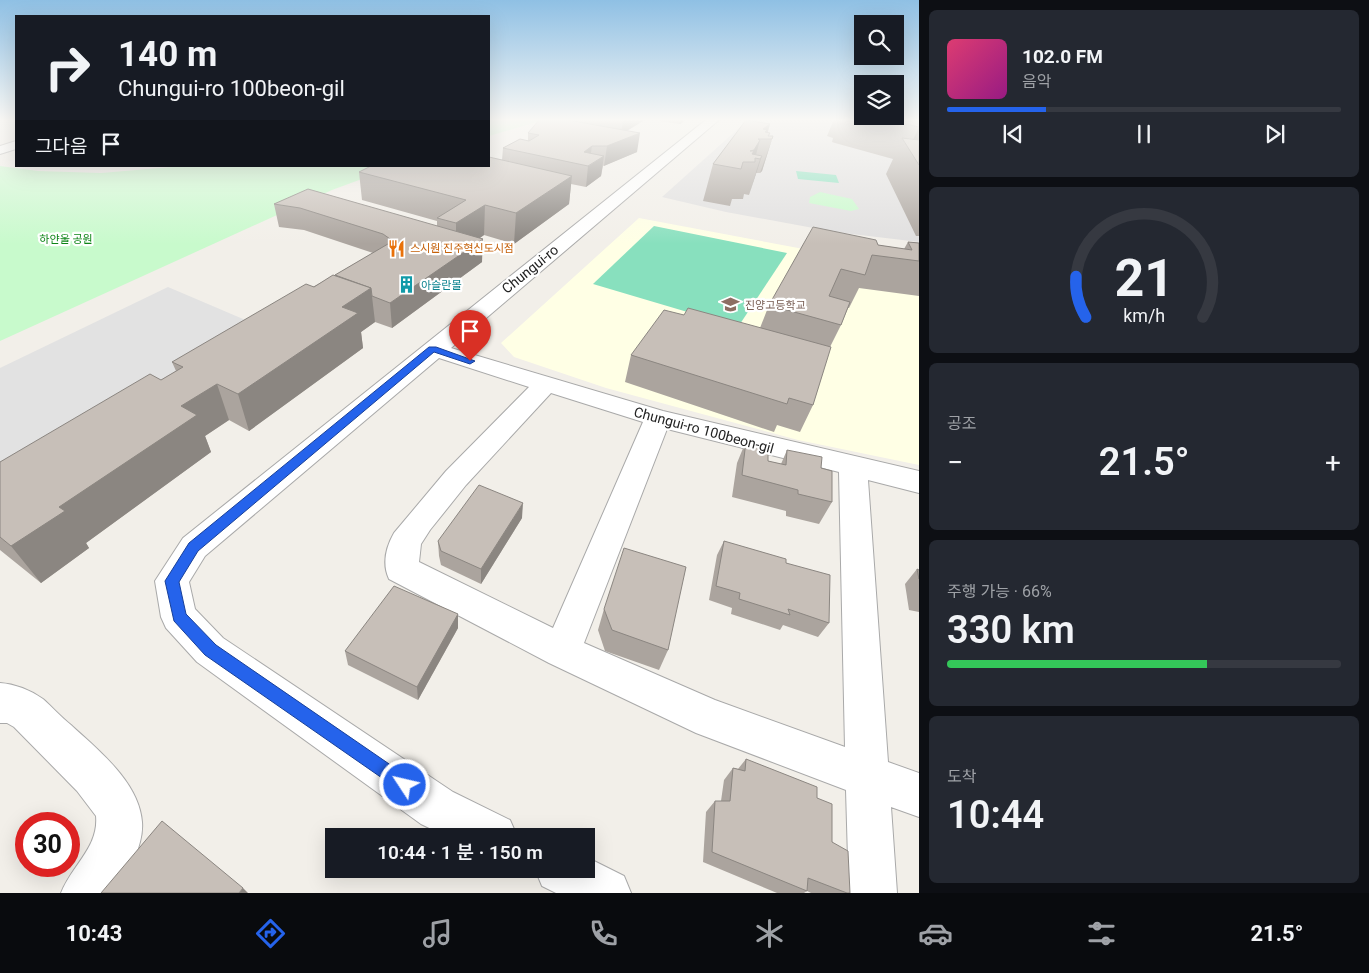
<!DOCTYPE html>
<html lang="ko">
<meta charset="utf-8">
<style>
body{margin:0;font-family:Roboto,"Noto Sans KR",sans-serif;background:#242831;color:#f1f3f6;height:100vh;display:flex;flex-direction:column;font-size:19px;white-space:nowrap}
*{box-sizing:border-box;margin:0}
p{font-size:16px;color:#9ea1a6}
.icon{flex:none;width:28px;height:28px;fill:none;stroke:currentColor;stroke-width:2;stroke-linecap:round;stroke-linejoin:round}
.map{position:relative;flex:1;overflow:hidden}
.panel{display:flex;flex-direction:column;gap:10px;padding:10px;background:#0d0f14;width:450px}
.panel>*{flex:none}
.guide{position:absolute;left:15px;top:15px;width:475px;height:152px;border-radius:0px;box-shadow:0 5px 20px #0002;background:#171b24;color:#f1f3f6;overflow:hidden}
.tools{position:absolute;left:854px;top:15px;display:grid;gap:10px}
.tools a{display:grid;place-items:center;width:50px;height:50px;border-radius:0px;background:#171b24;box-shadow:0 5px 20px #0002;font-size:25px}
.speed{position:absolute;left:15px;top:812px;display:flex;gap:10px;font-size:25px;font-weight:700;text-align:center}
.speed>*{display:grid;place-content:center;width:65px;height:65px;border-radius:50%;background:#171b24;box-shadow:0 5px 20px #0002;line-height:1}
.speed .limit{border:8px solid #d22;background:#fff;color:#111}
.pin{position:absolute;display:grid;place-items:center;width:42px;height:42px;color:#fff;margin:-51px -21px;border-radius:50% 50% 50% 0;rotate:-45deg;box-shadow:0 0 5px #0007}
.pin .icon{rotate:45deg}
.me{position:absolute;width:55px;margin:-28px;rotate:305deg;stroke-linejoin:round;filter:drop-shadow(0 0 4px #0008)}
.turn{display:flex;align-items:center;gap:18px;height:105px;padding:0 20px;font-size:22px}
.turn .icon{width:65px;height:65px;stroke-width:2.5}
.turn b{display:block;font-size:35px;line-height:42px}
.then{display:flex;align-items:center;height:48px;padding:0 20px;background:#0003;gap:10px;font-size:19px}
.big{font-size:38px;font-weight:600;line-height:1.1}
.panel .tile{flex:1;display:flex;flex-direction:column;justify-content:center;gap:8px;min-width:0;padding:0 18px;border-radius:8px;background:#242831}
.panel .dial{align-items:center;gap:0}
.dial svg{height:130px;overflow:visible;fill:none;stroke:#363941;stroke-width:7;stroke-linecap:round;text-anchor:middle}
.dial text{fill:#f1f3f6;stroke:none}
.song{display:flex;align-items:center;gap:15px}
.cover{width:60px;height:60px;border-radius:8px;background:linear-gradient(135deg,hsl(340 70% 55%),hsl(310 70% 35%))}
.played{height:5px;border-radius:2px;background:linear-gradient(90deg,#2563eb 25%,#363941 25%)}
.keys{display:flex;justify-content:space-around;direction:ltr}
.heat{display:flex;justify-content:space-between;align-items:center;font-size:28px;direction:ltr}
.charge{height:8px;border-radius:4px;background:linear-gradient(90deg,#34c759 66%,#363941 0)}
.trip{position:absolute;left:325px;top:828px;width:270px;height:50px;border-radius:0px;background:#171b24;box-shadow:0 5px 20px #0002;font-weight:600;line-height:50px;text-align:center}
.menu{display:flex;height:80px;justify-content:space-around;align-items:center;background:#090b0e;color:#9ea1a6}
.menu .icon{width:35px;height:35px}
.menu .active{color:#2563eb}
.menu b{font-size:22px;color:#f1f3f6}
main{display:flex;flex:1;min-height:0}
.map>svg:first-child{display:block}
</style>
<main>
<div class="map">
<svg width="919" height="893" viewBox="0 0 919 893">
<rect width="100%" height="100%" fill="#f2efe9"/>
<!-- residential -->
<polygon fill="#e0dfdf" points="749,119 919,119 919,242 835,232 726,212 662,197"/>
<!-- education -->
<polygon fill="#ffffe5" points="639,218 841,256 919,268 919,465 798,440 606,388 514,357 501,343"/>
<!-- park -->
<g fill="#c8facc">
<polygon points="489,119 547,119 489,136"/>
<polygon points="0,166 38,171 101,173 184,166 397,166 332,190 0,341"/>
<polygon points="820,192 852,199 859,209 851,211 809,203 810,197"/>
</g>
<!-- pitch -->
<g fill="#88e0be">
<polygon points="796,171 836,175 839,183 798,179"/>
<polygon points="654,226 787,253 738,327 593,284"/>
</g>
<!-- parking -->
<polygon fill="#e2e2e2" points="168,287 278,334 0,510 0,368"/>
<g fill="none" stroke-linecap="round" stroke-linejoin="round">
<defs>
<g id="minor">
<path d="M707,119H720L451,348L663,411L919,471V493L868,480L888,762L919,773V817L891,807L897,893H849L846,790L696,733L549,663L389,579C382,564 386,547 394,533L446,471L529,387L439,358L205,556L189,582L195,609L223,638L453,792L510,820L517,836H446L421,824L197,662L166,628L161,617L155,581L183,538ZM551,393L643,422L553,628L419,562L421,544L430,530L466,485ZM667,429L839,472L845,747L715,700L584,643Z"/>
<polygon points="16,141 16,149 0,154 0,146"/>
<path d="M0,683C15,684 30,690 43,699C52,707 61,717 71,725C98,750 139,782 142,822C144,846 127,874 115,893H61C72,865 99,847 96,816L77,791L14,727L7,723H0Z"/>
<polygon points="586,857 624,876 631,893 556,893 542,886 535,869 586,869"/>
</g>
</defs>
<!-- minor casing -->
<use href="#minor" stroke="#a9a9a9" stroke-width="2"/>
<!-- minor -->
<use href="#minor" fill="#fff" fill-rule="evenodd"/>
</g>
<!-- wall -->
<g fill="#aba49e">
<polygon points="568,119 644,119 643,121 627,131 637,152 603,166 601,176 586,187 571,184 569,204 514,244 484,235 480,238 482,262 392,328 375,322 361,332 363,348 249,431 229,420 205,436 211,452 86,543 89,548 41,583 0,550 0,462 161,380 176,371 172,362 335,275 373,253 304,230 279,227 274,204 437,226 437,221 362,200 359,172 502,160 503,148 528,141 528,133 568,120"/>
<polygon points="659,119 687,119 680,124 659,121"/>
<polygon points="834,119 913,119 919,120 919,236 916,236 886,174 893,159 835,143 832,142 833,138 827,136"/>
<polygon points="768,132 770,133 769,136 773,136 762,171 760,173 756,173 749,195 744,194 743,199 732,199 730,206 703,201 713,164"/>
<polygon points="908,242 919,243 919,296 859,288 849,308 848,308 841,325 830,347 813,405 800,432 777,425 774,432 625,382 631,355 684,315 760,328 769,305 878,245 904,249"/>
<polygon points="746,441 768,461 781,464 787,450 821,468 832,502 819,524 786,516 786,511 732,497 737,463"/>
<polygon points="522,518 481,584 441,565 439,556 438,541"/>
<polygon points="724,541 786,563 829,623 818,637 783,625 780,630 731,614 732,608 709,600 717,555"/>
<polygon points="917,569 919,570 919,612 909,610 905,584"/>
<polygon points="604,609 668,650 659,670 605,651 598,630"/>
<polygon points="458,614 458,628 418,700 348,665 345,651"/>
<polygon points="746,759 817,798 850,893 811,893 807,891 804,893 777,893 703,862 706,812 715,801 721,801 724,780 733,768 738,769"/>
</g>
<!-- shaded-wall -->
<g fill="#8b8681">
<polygon points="625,119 644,119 643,121 621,134 623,120"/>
<polygon points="681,119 687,119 680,124"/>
<polygon points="770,124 766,139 763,129"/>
<polygon points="919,127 919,147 909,149"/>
<polygon points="640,133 637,152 604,166 607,146"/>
<polygon points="773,136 762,171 760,173 772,139"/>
<polygon points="760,140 754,162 750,151"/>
<polygon points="592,146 589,166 604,156 601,176 586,187 588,166 584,152"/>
<polygon points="762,156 749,195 760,159"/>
<polygon points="572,176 569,204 514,244 516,213"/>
<polygon points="485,205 484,235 456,254 456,223"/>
<polygon points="483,239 482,262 392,328 390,303"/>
<polygon points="371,288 375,322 361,332 363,348 249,431 238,394 342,307"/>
<polygon points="217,384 229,420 205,436 211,452 86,543 89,548 41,583 11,546 181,406"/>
<polygon points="523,503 522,518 481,584 481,569"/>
<polygon points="458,614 458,628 418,700 417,687"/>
<polygon points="243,888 248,893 239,893"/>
</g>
<!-- building -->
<g fill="#c7bfb8" stroke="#8b8681">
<polygon points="540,119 562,119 640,133 607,146 592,146 584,152 604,156 588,166 503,148 520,139 529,141 539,135 528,133"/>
<polygon points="884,119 913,119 919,120 919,127"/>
<polygon points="746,120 770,124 763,129 767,130 765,132 770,133 768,136 773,136 772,139 758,139 760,140 754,150 750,151 754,151 752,154 762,156 760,159 755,158 755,162 743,162 741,169 713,164"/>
<polygon points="902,138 919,140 919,165"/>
<polygon points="489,157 572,176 516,213 485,205 456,223 437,218 466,200 359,172 371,166 489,166"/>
<polygon points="308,189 483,239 390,303 372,296 371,288 335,275 393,241 383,234 300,208 274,204"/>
<polygon points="813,227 876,240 878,245 912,250 908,242 919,243 919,261 872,255 865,275 841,269 829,296 850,302 841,325 769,305"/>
<polygon points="333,275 371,288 342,307 358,313 238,394 217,384 181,406 197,415 59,507 65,511 11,546 0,537 0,462 150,374 161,380 183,367 172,362 306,284 314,287"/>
<polygon points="688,308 831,347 813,405 789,398 787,404 631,355 664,310 684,315"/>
<polygon points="746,441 768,446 768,461 786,465 787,450 822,457 821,468 832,471 832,502 798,494 798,490 742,475"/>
<polygon points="479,485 523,503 481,569 441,551 438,541"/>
<polygon points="724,541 786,559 786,563 830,575 829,623 788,609 790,615 739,599 740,593 716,586"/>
<polygon points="624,548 686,567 668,650 612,630 604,609"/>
<polygon points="917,569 919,570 919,579"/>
<polygon points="394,586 458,614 417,687 345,651"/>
<polygon points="746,759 817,787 817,798 832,804 832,842 848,851 850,893 847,893 808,878 807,891 712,852 715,801 730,801 733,768 745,771"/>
<polygon points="162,821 243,888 239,893 101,893"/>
</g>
<!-- sky -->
<linearGradient id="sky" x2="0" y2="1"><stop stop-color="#8fc0e4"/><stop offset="0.49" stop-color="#f9f8f5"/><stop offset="1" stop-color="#f9f8f5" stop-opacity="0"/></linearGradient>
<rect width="919" height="244" fill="url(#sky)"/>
<!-- route -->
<polygon fill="#2563eb" stroke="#184099" points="429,347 436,347 475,361 470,364 434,352 198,551 179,582 186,614 216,645 411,779 414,785 411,792 405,794 205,655 174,621 165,581 189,543"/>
<!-- icons -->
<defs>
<symbol id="restaurant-bare" viewBox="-9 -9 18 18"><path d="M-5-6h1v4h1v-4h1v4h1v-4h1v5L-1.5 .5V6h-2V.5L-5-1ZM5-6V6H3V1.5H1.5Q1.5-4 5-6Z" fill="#e8710a" stroke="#fff" stroke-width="2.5" paint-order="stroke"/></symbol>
<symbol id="building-bare" viewBox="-9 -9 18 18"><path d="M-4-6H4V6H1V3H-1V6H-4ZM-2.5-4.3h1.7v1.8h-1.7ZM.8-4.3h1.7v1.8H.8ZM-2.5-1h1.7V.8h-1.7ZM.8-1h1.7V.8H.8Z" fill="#0f9aa8" stroke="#fff" stroke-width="2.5" paint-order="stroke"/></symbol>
<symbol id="school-bare" viewBox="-9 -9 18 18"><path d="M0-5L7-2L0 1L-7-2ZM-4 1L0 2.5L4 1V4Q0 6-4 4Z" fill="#8d6e63" stroke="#fff" stroke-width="2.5" paint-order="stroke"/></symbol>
</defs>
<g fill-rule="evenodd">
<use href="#restaurant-bare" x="384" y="236" width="25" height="25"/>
<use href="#building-bare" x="394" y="272" width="25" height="25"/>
<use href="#school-bare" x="718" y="292" width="25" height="25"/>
</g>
<g text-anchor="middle" stroke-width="4.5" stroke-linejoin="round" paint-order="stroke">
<!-- far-park labels -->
<g font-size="11" fill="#0c8416" stroke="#fff">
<text x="66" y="243">하얀울 공원</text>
</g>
<!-- far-food labels -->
<g font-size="11" fill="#c56008" stroke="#fff" text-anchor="start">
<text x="410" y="252">스시원 진주혁신도시점</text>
</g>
<!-- far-culture labels -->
<g font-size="11" fill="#0d838f" stroke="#fff" text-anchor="start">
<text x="421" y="289">아슬란몰</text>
</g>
<!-- far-education labels -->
<g font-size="11" fill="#785e54" stroke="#fff" text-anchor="start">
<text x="745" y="309">진양고등학교</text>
</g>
<!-- street labels -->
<g font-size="14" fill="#222" stroke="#fff">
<text transform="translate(530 269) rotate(-39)" y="5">Chungui-ro</text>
<text transform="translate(704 430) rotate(15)" y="5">Chungui-ro 100beon-gil</text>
</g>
</g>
</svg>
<div class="tools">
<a><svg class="icon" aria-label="search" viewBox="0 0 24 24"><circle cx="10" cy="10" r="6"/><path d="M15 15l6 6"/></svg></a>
<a><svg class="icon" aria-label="layers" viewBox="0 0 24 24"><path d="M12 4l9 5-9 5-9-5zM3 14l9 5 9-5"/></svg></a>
</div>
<div class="speed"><div class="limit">30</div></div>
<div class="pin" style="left:470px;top:361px;background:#d93025"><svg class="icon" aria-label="arrive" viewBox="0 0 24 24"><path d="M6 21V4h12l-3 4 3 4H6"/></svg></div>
<svg class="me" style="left:405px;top:785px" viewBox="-20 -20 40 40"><circle r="17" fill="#2563eb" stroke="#fff" stroke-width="3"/><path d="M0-11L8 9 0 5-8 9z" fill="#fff"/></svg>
<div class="trip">10:44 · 1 분 · 150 m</div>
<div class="guide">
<div class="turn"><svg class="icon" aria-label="right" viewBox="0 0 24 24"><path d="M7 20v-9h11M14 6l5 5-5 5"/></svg><div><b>140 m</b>Chungui-ro 100beon-gil</div></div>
<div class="then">그다음<svg class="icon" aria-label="arrive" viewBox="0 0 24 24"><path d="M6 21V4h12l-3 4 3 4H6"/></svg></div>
</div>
</div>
<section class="panel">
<div class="tile">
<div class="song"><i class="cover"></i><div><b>102.0 FM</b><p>음악</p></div></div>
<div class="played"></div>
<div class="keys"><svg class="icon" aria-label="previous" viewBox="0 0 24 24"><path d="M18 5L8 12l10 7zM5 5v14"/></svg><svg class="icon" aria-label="pause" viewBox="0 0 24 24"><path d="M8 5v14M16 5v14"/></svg><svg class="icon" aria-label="next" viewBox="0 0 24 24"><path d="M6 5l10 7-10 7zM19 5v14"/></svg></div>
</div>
<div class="tile dial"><svg viewBox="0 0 100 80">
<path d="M14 69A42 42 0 1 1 86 69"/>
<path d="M14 69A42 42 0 0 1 8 44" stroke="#2563eb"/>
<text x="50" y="56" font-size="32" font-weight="700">21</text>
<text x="50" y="72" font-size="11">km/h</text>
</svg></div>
<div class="tile"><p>공조</p>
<div class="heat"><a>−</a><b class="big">21.5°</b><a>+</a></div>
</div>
<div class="tile"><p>주행 가능 · 66%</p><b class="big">330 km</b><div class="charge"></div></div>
<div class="tile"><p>도착</p><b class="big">10:44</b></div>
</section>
</main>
<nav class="menu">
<b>10:43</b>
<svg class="icon active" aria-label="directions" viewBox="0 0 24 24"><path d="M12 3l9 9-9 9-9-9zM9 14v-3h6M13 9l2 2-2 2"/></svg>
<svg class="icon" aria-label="music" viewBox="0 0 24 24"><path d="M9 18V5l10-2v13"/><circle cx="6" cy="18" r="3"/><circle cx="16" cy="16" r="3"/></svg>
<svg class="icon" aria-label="phone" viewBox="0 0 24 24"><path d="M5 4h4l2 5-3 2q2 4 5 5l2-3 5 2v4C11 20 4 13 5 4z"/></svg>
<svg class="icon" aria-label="climate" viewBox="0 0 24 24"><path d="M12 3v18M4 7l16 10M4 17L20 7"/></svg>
<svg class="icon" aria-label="car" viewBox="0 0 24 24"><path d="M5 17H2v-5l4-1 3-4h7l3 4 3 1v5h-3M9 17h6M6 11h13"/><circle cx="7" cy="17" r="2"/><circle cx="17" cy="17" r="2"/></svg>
<svg class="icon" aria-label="filters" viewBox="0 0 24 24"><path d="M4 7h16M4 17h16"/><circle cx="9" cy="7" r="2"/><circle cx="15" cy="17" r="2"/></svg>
<b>21.5°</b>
</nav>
